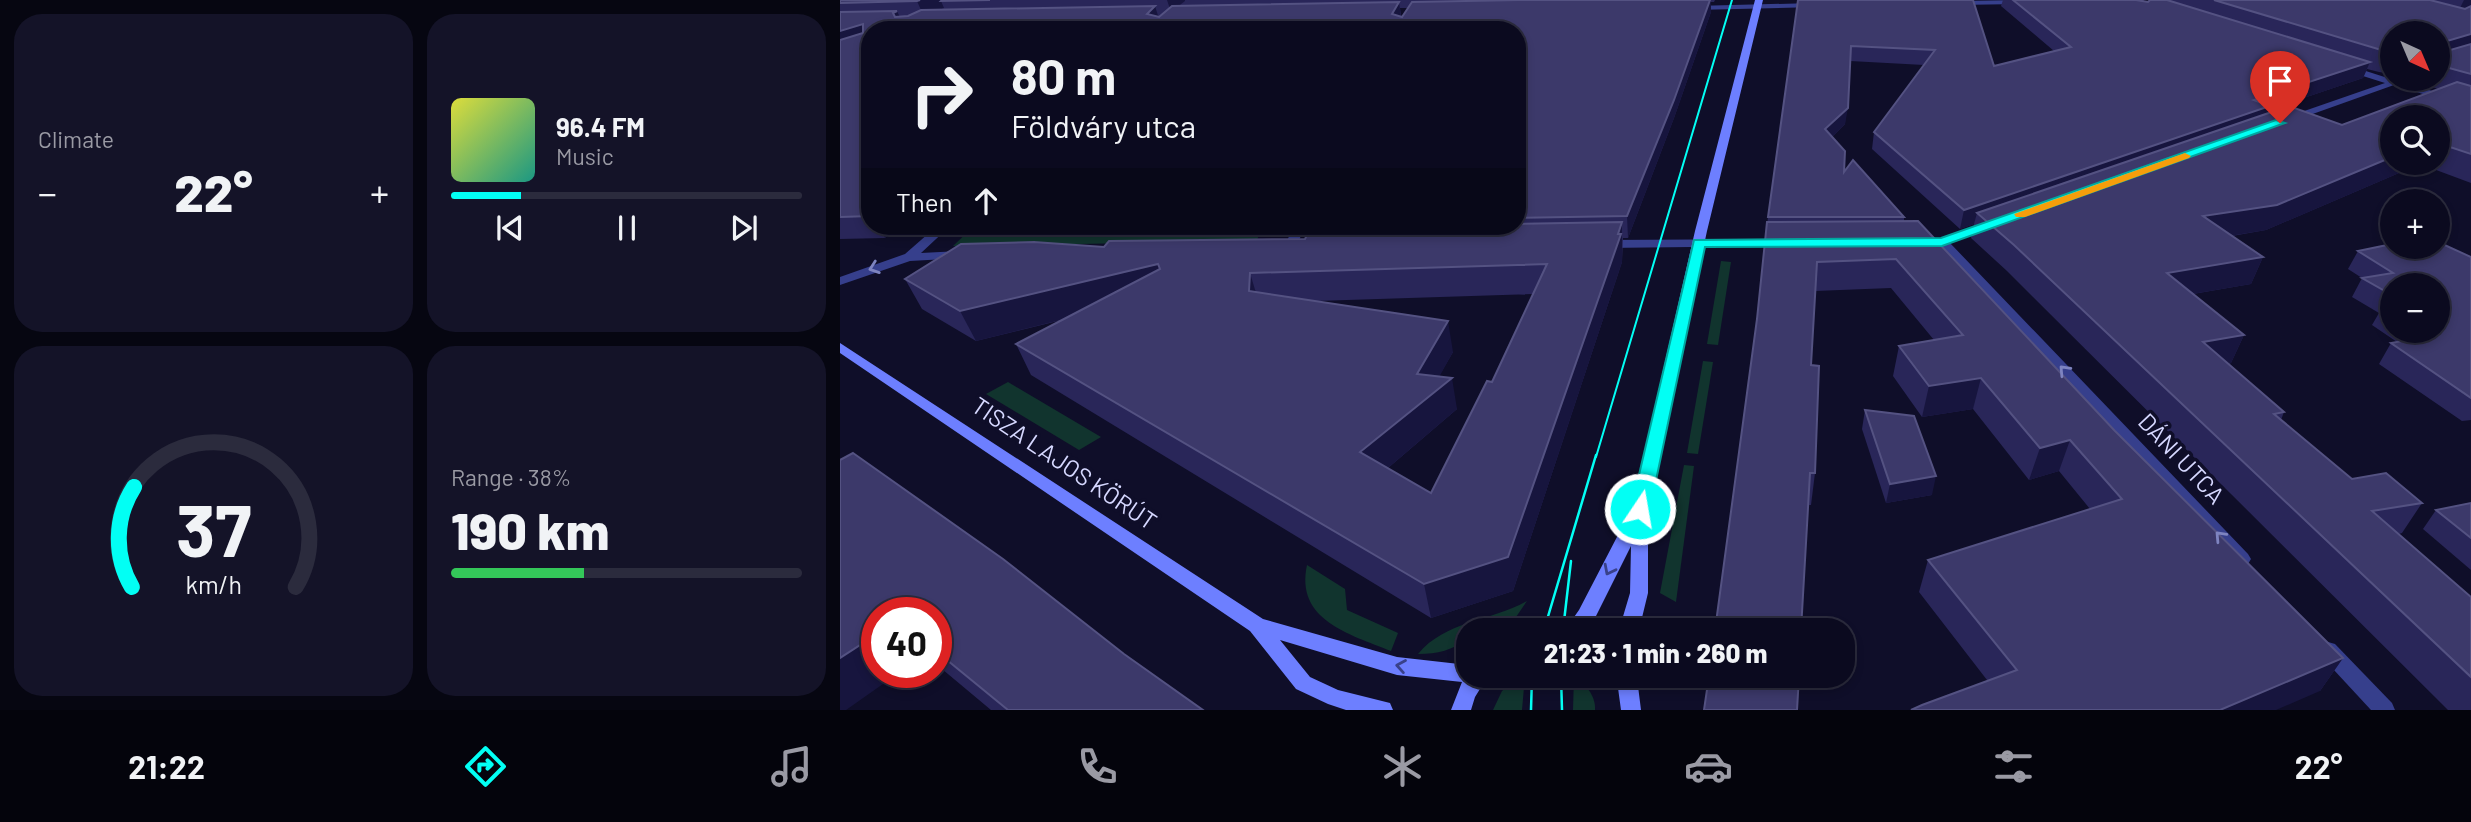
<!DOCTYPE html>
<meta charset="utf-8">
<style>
body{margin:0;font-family:Barlow,sans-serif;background:#141328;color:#f1f3f6;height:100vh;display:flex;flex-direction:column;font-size:26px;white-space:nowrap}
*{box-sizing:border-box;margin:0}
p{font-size:23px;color:#9a9aa4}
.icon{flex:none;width:38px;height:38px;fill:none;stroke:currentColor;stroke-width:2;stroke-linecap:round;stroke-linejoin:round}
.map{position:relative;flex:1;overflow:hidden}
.side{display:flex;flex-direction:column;gap:14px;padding:14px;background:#060611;width:840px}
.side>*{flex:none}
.hud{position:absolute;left:21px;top:21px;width:665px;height:214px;border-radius:28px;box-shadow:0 4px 10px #0003,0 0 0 2px #2b2b3d;background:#0b0a1f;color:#f1f3f6;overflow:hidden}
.needle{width:46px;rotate:136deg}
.controls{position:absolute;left:1540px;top:21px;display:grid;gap:14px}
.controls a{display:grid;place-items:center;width:70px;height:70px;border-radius:50%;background:#0b0a1f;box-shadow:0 4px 10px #0003,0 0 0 2px #2b2b3d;font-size:35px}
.speed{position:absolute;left:21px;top:597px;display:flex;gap:14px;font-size:35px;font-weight:700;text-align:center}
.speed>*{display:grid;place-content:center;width:91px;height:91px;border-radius:50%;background:#0b0a1f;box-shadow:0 4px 10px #0003,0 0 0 2px #2b2b3d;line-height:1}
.speed .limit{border:10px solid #d22;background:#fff;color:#111}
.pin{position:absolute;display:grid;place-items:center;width:60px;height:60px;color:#fff;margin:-72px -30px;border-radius:50% 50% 50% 0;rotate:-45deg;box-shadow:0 0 7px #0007}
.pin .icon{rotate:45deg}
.me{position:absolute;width:77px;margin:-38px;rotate:12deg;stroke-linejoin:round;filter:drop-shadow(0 0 5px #0008)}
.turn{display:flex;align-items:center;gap:24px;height:147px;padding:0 35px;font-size:32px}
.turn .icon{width:91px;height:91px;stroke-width:2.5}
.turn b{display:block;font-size:49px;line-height:60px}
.then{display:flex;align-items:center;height:66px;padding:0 35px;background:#0003;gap:14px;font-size:26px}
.big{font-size:52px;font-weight:800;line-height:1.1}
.side .tile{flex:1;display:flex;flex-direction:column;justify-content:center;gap:10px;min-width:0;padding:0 24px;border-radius:28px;background:#141328}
.side .dial{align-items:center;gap:0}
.dial svg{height:182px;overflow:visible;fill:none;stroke:#2b2b3d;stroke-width:7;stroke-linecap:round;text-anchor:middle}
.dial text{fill:#f1f3f6;stroke:none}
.song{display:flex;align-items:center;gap:21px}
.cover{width:84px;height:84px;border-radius:10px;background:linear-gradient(135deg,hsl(60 70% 55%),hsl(170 70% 35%))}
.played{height:7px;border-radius:4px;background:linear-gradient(90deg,#02fff4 20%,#2b2b3d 20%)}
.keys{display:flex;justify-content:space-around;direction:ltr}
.heat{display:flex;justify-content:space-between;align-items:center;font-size:38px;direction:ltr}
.charge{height:10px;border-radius:5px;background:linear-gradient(90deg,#34c759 38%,#2b2b3d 0)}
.side .tiles{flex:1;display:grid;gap:14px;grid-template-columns:repeat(2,1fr)}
.trip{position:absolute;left:616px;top:618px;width:399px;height:70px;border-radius:28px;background:#0b0a1f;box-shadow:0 4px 10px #0003,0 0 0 2px #2b2b3d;font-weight:800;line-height:70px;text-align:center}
.menu{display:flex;height:112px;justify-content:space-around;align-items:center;background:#04040c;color:#9a9aa4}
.menu .icon{width:49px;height:49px}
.menu .active{color:#02fff4}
.menu b{font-size:32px;color:#f1f3f6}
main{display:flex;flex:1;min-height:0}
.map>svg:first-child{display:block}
</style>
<main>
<section class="side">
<div class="tiles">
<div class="tile"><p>Climate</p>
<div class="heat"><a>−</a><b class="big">22°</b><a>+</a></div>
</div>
<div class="tile">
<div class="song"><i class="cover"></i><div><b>96.4 FM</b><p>Music</p></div></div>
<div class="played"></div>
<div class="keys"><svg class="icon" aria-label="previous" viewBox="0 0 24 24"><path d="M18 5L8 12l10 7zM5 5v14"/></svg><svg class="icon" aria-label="pause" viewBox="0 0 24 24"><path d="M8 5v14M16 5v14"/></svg><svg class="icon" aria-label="next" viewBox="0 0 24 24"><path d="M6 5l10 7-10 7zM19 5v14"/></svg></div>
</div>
<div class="tile dial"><svg viewBox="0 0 100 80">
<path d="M14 69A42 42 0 1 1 86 69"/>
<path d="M14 69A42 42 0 0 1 15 25" stroke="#02fff4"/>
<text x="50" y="56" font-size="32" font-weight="700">37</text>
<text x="50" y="72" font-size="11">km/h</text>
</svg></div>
<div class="tile"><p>Range · 38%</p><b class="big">190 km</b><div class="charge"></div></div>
</div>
</section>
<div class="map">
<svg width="1631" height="710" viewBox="0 0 1631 710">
<rect width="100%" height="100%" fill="#0f0e29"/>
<!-- green -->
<g fill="#11342e">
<polygon points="134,226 425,226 416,241 113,246"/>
<polygon points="881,261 891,262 878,345 867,344"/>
<polygon points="863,361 873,362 858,454 847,453"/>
<polygon points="168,382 261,437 239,450 146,394"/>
<polygon points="844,465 854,466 836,602 820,593"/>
<path d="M467,565L505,589L507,610L558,633L551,651C509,634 455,620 467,565Z"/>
<path d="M687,601L676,617L643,630H628V639C612,650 598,654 578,654C605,621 652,621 687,601Z"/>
<polygon points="681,676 685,676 682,710 653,710 662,691"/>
<path d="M734,676C745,683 756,696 755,710H733Z"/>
</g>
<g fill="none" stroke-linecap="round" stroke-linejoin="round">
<!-- street -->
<g fill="#363f8c" fill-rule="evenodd">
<polygon points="1182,0 1185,2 1181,4 1117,5 1113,3 1117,1"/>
<polygon points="974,3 977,7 854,10 850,8 854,6"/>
<polygon points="1507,65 1554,80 1568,79 1563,82 1631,103 1631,109 1554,85 1453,121 1447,121 1447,117 1545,83 1504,70 1504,66"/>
<polygon points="1150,222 1154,223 1154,227 1110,243 1408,554 1411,559 1408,564 1402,566 1396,564 1099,246 1079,246 1073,242 1079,238 1101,238"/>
<polygon points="97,226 110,226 81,253 120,251 124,252 126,255 124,258 70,261 0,285 0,277 65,254"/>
<polygon points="454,226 466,226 453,252 445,252 443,249"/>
<polygon points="943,239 947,240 947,246 764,248 758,244 764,240"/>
<polygon points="1488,642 1495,644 1552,703 1555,710 1531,710 1481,656 1478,650 1481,644"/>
</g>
<!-- secondary -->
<g fill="#6d7fff" fill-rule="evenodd">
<polygon points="915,0 923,0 867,231 808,509 808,593 799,630 779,630 790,593 791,546 753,622 746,630 725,630 739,610 791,510 855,231"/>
<polygon points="0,343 423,619 557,657 628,665 628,676 648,676 635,697 631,710 611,710 622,682 557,675 440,640 470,677 498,690 550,703 553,710 506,710 488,704 456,689 410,631 0,353"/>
<polygon points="772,676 793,676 798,686 801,710 781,710 778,688"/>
</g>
<!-- tram-far1 -->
<polyline stroke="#02fff4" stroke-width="2" points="756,457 892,0"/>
<!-- tram -->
<g stroke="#02fff4" stroke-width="2.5">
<polyline points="704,630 756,455"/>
<polyline points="723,630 731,561"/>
<polyline points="721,676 722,710"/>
<polyline points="691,710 692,676"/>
</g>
</g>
<!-- wall -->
<g fill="#292659" fill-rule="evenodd">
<path d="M0,0H875L874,2H871V12L834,118L788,238H783L782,262L673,591L591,618L191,375L176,344L222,320L136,341L82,309L65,279L264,247L465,239L480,227V226H677V30H30V226H59L45,238L0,239ZM560,8H568L562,17L561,16ZM693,294L652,382L591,493L548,468L617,409L599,376L613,352L476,301Z"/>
<path d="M958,0L1154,66L1214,51L1161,6L1163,0H1304V1L1308,2L1309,0H1308H1631V183L1580,164L1426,230L1392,236L1423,257L1411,284L1353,294L1404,335L1391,363L1389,364L1444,412L1441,420L1512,479L1582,503L1562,533L1559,534L1631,597V710H1608L1167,271L1131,238L1134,224L1120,229L1032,149L1034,132L1084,65L1010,61L1005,124L992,137L1004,172L1064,217V221L1503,658L1480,691L1147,680L1079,592L1088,560L1250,509L1219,471L1189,480L1133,409L1082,417L1053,376L1059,346L1094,340L1051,288L975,291L971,365L975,473L971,505H969L917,319L928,217ZM1552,33H1598V79H1569L1570,80L1598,89L1502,125L1426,114L1428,110L1523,78L1527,69L1539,72L1552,74ZM1598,117V163H1552Z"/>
<path d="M1518,251L1631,257V420L1622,421L1539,364L1551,343L1557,342L1532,325L1539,313L1512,297L1522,278L1508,269ZM1552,285L1598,331H1552Z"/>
<polygon points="1025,410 1092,495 1046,503 1022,429"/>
<polygon points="0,460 284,654 363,710 151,710 96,664 96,612 37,612"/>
<polygon points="1631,503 1631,570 1583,529 1596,510"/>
</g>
<!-- shaded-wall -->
<g fill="#17153e">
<polygon points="80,0 120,0 101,1 104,8 84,17 77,1"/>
<polygon points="327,0 345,0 345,1 331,12"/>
<polygon points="870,0 871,0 871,12 834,118 788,238 787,216"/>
<polygon points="1624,0 1631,0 1631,12 1615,18"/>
<polygon points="559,2 561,18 552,14"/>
<polygon points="315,6 320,22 307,14"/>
<polygon points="57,11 64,26 53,13"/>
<polygon points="23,24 30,36 0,50 0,31"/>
<polygon points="1631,34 1631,51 1598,61 1607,41"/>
<polygon points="1530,62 1523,78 1428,110 1423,122 1137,213 1134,224 1120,229 1124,210 1414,100"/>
<polygon points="1008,108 1005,124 983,146 985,129"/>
<polygon points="1552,157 1552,163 1580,163 1580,164 1426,230 1353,242 1363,216"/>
<polygon points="782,222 782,262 673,591 591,618 584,584 778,234"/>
<polygon points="39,226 59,226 45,238"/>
<polygon points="1423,257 1411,284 1317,300 1327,273"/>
<polygon points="318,264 329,293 136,341 120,311"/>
<polygon points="410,273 419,303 409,291"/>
<polygon points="608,321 613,352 588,397 612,378 617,409 528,485 520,452 577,374"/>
<polygon points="1404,335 1391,363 1351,370 1363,342"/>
<polygon points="1141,378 1133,409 1082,417 1089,386"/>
<polygon points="1230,440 1219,471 1189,480 1200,448"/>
<polygon points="1096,476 1092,495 1046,503 1050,484"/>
<polygon points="37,634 37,672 60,672 6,710 0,710 0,658"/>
<polygon points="1503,658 1480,691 1436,710 1380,710"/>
</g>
<!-- building -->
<g fill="#3c396a" stroke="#545282" stroke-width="2" fill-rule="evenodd">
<polygon points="0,0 80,0 77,1 0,3"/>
<polygon points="102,0 150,0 101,1"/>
<polygon points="679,0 870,0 834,100 787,216 677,218 677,30 30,30 30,216 0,217 0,40 23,33 23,24 0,31 0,12 57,11 53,13 55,17 68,16 81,10 315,6 307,14 319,17 332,6 559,2 552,14 562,17 572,2"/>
<polygon points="958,0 1133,0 1154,66 1231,47 1173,0 1296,0 1308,2 1310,0 1327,0 1530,62 1414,100 1430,106 1124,210 1034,132 1095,50 1011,46 1008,108 985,129 1005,151 1004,172 1013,160 1064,217 928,217"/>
<polygon points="1374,0 1590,0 1625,9 1631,6 1631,34 1607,41 1607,51 1631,44 1631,74 1598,65 1598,33 1552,33 1552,52 1548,52"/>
<polygon points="1617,82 1631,86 1631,154 1598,143 1598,117 1552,117 1552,157 1437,205 1363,216 1423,257 1327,273 1404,335 1363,342 1444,412 1434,414 1512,479 1546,473 1582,503 1532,511 1631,597 1631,677 1174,245 1137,213 1449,106 1502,125"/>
<polygon points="1078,221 1275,431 1503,658 1380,710 1071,710 1082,705 1177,670 1088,560 1282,499 1230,440 1200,448 1141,378 1089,386 1059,346 1123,335 1056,259 977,262 971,365 979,366 975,473 970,473 961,630 875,630 917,319 927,222"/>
<path d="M782,222L778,234H781L668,557L584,584L176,344L320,269L318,264L120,311L65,279L121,244L194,242L264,247L269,241L465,239L471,227L677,226V224ZM707,264L652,382L647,381L591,493L520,452L612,378L577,374L608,321L409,291L410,273Z"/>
<polygon points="1598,242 1631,257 1631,398 1551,343 1590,336 1582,331 1598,331 1598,285 1552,285 1552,295 1522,278 1553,273 1518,251 1552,244 1552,247 1598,247"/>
<polygon points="1552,304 1552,312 1543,306"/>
<polygon points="1025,410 1074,416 1096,476 1050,484"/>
<polygon points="13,453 163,559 284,654 363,710 168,710 96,651 96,612 37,612 37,634 0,658 0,460"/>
<polygon points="1631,503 1631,538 1596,510"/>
<polygon points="869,676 959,676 957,710 864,710"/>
</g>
<!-- one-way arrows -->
<defs><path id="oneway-chevron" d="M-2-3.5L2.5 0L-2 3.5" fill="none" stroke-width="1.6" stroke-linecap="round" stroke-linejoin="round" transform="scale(1.75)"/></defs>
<g stroke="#7e84c0">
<use href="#oneway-chevron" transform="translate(34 268) rotate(161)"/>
<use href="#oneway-chevron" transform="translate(1224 370) rotate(-133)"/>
<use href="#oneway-chevron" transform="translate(1380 536) rotate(-133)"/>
</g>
<g stroke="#394189">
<use href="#oneway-chevron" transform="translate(769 570) rotate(117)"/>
<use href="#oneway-chevron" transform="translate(561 666) rotate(-170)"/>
</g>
<!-- route -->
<polygon fill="#02fff4" stroke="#01a69f" stroke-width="2" points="1436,120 1445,123 1102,246 865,247 810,509 807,514 793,514 791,509 854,240 1101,238"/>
<!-- slow -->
<polygon fill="#f59e0b" points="1345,153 1351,156 1349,158 1185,217 1176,217 1174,214"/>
<g text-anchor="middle" stroke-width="7" stroke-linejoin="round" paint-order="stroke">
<!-- street labels -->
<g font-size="24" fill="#d6d8ff" stroke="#0f0e29">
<text transform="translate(1341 459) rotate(47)" y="8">DÁNI UTCA</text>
<text transform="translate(224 464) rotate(34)" y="8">TISZA LAJOS KÖRÚT</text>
</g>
</g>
</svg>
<div class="controls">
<a><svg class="needle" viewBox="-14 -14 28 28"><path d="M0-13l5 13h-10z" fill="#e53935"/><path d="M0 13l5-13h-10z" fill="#9a9aa4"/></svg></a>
<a><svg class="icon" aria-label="search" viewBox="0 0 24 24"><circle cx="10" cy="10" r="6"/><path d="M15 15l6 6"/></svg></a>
<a>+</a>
<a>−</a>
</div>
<div class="speed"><div class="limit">40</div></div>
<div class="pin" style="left:1440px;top:123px;background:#d93025"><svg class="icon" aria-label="arrive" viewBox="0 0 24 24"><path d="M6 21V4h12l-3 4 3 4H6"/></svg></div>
<svg class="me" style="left:800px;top:509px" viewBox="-20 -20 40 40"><circle r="17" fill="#02fff4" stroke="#fff" stroke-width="3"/><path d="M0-11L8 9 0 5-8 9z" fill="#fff"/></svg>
<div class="trip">21:23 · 1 min · 260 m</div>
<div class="hud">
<div class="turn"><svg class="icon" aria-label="right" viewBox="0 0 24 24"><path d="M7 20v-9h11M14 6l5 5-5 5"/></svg><div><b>80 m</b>Földváry utca</div></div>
<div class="then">Then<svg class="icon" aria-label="ahead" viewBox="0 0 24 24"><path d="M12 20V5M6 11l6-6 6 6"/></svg></div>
</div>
</div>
</main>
<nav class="menu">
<b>21:22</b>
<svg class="icon active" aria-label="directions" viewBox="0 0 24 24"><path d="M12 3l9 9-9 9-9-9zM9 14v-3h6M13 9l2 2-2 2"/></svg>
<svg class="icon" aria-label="music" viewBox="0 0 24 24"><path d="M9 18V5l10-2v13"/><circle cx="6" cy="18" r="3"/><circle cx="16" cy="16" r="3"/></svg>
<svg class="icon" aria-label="phone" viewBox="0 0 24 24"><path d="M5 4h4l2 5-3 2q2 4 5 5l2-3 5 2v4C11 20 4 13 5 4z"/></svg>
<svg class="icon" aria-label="climate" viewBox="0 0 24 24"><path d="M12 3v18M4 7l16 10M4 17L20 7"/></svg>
<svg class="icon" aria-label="car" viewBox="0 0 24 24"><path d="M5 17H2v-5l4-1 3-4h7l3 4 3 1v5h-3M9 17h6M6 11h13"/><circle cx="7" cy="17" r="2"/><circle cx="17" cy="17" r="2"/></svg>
<svg class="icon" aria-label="filters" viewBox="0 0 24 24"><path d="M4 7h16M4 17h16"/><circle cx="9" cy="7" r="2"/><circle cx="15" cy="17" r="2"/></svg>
<b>22°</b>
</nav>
